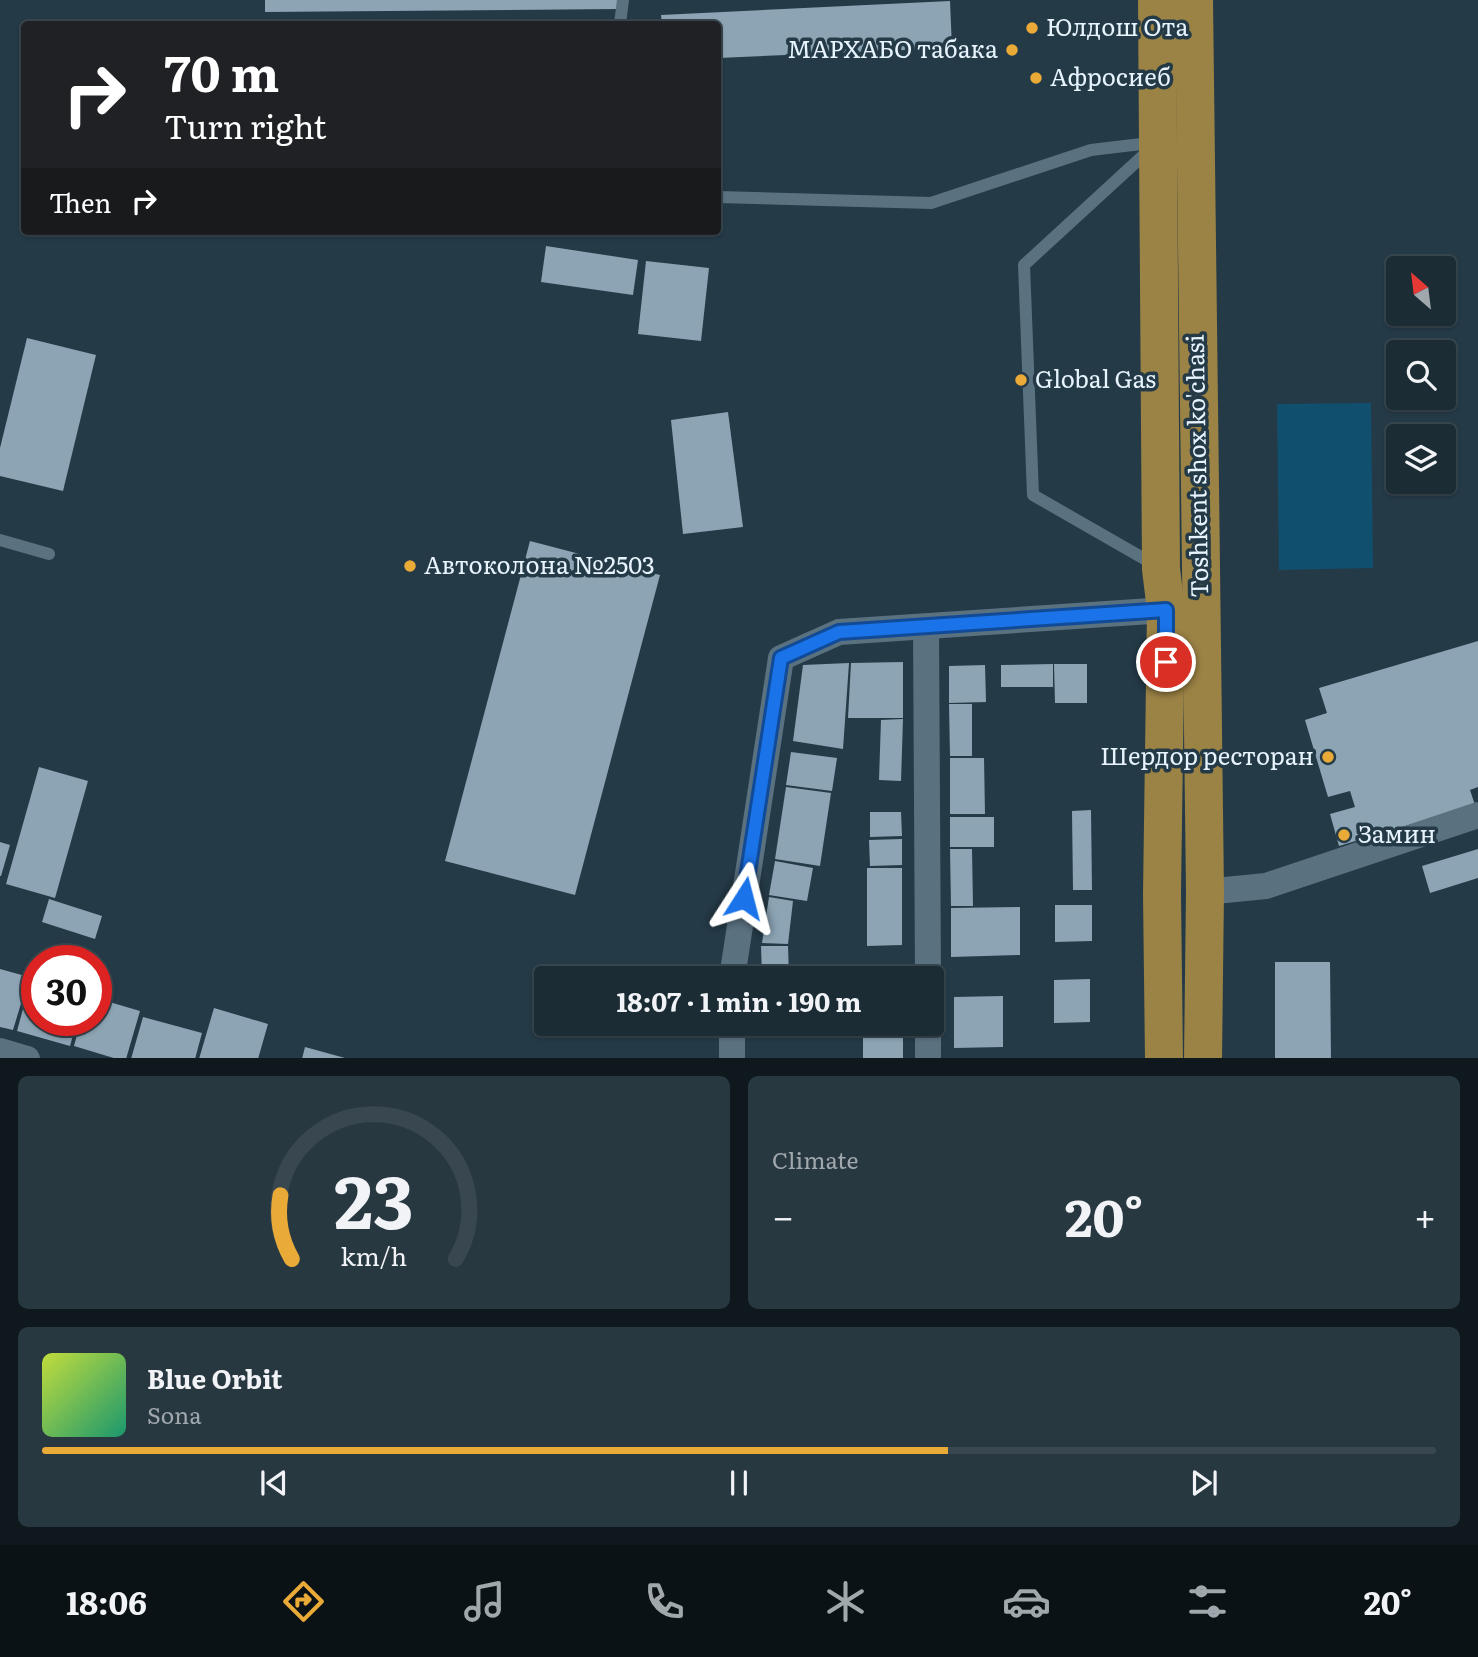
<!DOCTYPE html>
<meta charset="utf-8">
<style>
body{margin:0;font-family:Literata,serif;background:#283841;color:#f1f3f6;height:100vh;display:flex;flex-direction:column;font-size:26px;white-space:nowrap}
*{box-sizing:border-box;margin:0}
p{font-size:23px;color:#a0a7ad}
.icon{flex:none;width:38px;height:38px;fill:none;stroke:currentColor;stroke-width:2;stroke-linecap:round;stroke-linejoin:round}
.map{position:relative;height:1058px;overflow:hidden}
.sheet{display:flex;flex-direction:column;gap:18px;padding:18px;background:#0f181d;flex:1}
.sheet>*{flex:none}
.guide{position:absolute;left:21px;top:21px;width:700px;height:214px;border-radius:7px;box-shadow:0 2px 5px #0004,0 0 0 2px #394850;background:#202124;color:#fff;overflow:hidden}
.needle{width:46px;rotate:332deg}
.tools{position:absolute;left:1386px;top:256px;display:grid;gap:14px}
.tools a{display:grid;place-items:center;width:70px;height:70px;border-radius:7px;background:#1b2c35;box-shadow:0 2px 5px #0004,0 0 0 2px #394850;font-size:35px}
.speed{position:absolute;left:21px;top:945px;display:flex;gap:14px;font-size:35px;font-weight:700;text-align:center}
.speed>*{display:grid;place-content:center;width:91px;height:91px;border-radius:50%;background:#1b2c35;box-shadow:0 2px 5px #0004,0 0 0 2px #394850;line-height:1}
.speed .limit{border:10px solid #d22;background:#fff;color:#111}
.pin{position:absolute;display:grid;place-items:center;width:60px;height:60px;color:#fff;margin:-30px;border:4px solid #fff;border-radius:50%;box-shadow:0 2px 7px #0007}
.me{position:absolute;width:77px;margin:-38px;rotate:9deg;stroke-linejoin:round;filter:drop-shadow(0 0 5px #0008)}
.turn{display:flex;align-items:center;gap:24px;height:147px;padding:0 28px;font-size:32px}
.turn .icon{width:91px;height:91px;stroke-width:2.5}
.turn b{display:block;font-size:49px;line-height:60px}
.then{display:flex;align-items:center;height:66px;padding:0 28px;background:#0003;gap:14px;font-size:26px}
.big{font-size:52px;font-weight:700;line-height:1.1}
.sheet .card{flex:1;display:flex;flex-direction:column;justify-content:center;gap:10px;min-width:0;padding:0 24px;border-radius:10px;background:#283841}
.sheet .dial{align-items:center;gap:0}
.dial svg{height:182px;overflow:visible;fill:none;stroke:#394850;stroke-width:7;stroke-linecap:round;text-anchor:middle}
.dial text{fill:#f1f3f6;stroke:none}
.song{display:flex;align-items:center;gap:21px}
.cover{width:84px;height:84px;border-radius:10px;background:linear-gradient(135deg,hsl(70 70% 55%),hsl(160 70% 35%))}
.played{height:7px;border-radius:4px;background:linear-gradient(90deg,#eaaa38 65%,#394850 65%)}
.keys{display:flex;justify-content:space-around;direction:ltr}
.heat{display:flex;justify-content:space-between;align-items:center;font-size:38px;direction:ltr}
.sheet .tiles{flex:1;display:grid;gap:18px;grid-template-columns:1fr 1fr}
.card:last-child{grid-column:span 2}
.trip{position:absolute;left:534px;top:966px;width:410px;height:70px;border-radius:7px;background:#1b2c35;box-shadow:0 2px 5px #0004,0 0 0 2px #394850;font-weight:700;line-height:70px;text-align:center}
.tab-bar{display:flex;height:112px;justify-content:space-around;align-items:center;background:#0b1215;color:#a0a7ad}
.tab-bar .icon{width:49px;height:49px}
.tab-bar .on{color:#eaaa38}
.tab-bar b{font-size:32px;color:#f1f3f6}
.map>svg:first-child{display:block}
</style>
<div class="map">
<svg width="1478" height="1059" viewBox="0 0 1478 1059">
<rect width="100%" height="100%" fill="#243a47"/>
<!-- green -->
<polygon fill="#114f6f" points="1371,403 1373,568 1279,570 1277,404"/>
<!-- building -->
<g fill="#8ca4b4">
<polygon points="265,0 619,0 619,9 265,12"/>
<polygon points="950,1 952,48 718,58 718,24 662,24 661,15"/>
<polygon points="546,246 638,260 633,295 541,282"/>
<polygon points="646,261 709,268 701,341 638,334"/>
<polygon points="27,338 96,355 63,491 0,476 0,448"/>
<polygon points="728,412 743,527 683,534 671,420"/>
<polygon points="530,541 660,575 575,895 445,861"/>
<polygon points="1478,641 1478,787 1470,790 1475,805 1339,846 1330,814 1355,807 1350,791 1328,797 1305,720 1327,713 1319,688"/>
<polygon points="903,662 903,718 848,718 851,663"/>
<polygon points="849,663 843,749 793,741 803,665"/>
<polygon points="1053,664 1053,687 1001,687 1001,665"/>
<polygon points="1054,664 1087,664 1087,703 1055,703"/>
<polygon points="985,665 986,702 949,703 949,666"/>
<polygon points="949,704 972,704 972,756 950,756"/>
<polygon points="903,719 901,781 879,780 881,720"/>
<polygon points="791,752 837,758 832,791 786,785"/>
<polygon points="950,758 984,758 985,814 950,814"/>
<polygon points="39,767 88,781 55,898 6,884"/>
<polygon points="786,787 831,793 820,866 775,859"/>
<polygon points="1091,810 1092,890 1073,890 1072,811"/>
<polygon points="870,812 901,812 902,836 870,837"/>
<rect x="950" y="817" width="44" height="30"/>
<polygon points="902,839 902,865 870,866 869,840"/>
<polygon points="0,842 10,845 1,876 0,876"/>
<polygon points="950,849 972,849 973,906 951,906"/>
<polygon points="1478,849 1478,878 1430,893 1422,866"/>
<polygon points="775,861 813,868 807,901 769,895"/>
<polygon points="867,868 902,868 902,945 867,946"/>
<polygon points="769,897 793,901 788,944 762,943"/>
<polygon points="49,899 102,916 95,939 42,922"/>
<polygon points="1055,905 1092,905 1092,941 1055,942"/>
<polygon points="1020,907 1020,955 951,957 951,908"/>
<polygon points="761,946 788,946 789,978 762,978"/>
<polygon points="1275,962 1330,962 1331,1059 1275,1059"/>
<polygon points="0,969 29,977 13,1030 0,1027"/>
<polygon points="1090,979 1090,1022 1054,1023 1054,980"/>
<polygon points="29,987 37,989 37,1020 77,1020 70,1046 17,1031"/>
<polygon points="1003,996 1003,1047 954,1048 954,997"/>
<polygon points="96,998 140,1011 126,1059 117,1059 74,1046 81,1020 96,1020"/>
<polygon points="214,1008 268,1024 258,1059 199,1059"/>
<polygon points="143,1017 202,1033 195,1059 131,1059"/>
<polygon points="763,1024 790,1024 791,1035 763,1036"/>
<rect x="863" y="1024" width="40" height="8"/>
<polygon points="903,1034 903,1059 863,1059 863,1035"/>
<polygon points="305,1047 345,1058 345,1059 302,1059"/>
</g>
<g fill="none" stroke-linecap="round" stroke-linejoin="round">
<!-- lane -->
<g stroke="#5a7180" stroke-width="12">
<polyline points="620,24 623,0"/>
<polyline points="718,197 931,203 1091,150 1158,142 1024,265 1033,495 1155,565"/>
<polyline points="0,540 49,554"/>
</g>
<!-- street -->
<g stroke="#5a7180" stroke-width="26">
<polyline points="926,627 928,978"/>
<polyline points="1205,892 1266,886 1478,815"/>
<polyline points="732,978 781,658 839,632 1166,610"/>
<polyline points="732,1024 732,1059"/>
<polyline points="928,1024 928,1059"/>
<polyline points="0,1051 27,1059"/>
</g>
<!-- primary -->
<g stroke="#9b8245" stroke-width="38">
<polyline points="1157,0 1161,569 1166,610 1162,894 1164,1059"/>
<polyline points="1194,0 1205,892 1203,1059"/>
</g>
</g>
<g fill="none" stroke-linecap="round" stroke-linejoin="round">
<defs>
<polyline id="route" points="744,898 781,658 839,632 1166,610 1166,662"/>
</defs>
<!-- route casing -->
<use href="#route" stroke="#114b97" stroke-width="18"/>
<!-- route -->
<use href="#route" stroke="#1a73e8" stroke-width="12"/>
</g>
<!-- markers -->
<g fill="#eaaa38" stroke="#243a47" stroke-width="2.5">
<circle cx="1032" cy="28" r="7"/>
<circle cx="1012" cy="50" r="7"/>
<circle cx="1036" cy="78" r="7"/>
<circle cx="1021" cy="380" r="7"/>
<circle cx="410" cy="566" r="7"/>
<circle cx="1328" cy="757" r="7"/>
<circle cx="1344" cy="835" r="7"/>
</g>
<g text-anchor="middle" stroke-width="7" stroke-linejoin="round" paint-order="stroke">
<!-- poi labels -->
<g font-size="24" fill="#e7f4fd" stroke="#243a47" text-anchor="start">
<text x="1046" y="36">Юлдош Ота</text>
<text x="998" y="58" text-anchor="end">МАРХАБО табака</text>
<text x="1050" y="86">Афросиеб</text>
<text x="1035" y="388">Global Gas</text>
<text x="424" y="574">Автоколона №2503</text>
<text x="1314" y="765" text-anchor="end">Шердор ресторан</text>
<text x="1358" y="843">Замин</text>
</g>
<!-- street labels -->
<g font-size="24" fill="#e7f4fd" stroke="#243a47">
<text transform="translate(1198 466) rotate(-91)" y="8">Toshkent shox ko'chasi</text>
</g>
</g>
</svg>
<div class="tools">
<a><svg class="needle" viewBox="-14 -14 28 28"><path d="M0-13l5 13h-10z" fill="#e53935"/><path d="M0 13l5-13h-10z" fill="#a0a7ad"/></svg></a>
<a><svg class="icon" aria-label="search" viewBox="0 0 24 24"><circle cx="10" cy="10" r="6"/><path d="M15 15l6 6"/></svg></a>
<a><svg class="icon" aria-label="layers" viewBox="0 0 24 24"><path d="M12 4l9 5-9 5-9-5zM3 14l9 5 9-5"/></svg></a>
</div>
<div class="speed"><div class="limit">30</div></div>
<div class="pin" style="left:1166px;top:662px;background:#d93025"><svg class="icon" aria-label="arrive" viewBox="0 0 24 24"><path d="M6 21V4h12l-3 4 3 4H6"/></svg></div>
<svg class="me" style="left:744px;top:898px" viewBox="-20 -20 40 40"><path d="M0-17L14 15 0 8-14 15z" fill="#1a73e8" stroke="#fff" stroke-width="4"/></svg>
<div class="trip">18:07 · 1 min · 190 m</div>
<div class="guide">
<div class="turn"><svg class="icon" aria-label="right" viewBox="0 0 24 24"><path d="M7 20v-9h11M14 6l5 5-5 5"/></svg><div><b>70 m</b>Turn right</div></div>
<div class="then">Then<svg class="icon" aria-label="right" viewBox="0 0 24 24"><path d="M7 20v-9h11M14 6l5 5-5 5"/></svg></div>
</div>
</div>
<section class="sheet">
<div class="tiles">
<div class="card dial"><svg viewBox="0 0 100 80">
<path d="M14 69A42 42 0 1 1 86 69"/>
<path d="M14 69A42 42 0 0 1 9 41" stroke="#eaaa38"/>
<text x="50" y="56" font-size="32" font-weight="700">23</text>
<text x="50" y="72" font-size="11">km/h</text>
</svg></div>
<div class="card"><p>Climate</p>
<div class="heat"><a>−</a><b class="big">20°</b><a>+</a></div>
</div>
<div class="card">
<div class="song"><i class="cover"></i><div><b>Blue Orbit</b><p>Sona</p></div></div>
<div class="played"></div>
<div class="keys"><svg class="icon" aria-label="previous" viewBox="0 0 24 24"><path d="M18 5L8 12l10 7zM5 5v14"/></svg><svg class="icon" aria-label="pause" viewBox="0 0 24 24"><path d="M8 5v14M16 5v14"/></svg><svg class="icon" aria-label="next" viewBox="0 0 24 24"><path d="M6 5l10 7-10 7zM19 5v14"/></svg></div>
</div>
</div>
</section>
<nav class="tab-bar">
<b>18:06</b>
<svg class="icon on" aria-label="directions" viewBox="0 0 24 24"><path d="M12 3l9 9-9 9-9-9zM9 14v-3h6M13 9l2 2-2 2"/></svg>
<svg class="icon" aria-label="music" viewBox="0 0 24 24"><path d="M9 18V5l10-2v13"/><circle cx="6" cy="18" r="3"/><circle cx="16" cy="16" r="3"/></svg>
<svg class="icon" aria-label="phone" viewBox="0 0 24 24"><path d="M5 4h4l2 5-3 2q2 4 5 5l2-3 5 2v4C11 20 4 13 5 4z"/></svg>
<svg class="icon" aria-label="climate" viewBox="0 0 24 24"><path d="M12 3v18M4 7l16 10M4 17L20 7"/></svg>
<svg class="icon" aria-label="car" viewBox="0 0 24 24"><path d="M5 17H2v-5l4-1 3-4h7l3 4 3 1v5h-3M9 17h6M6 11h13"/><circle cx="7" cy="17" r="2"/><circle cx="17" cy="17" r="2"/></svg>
<svg class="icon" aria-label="filters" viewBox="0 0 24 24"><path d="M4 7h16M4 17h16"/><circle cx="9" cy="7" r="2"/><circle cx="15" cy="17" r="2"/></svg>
<b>20°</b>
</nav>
